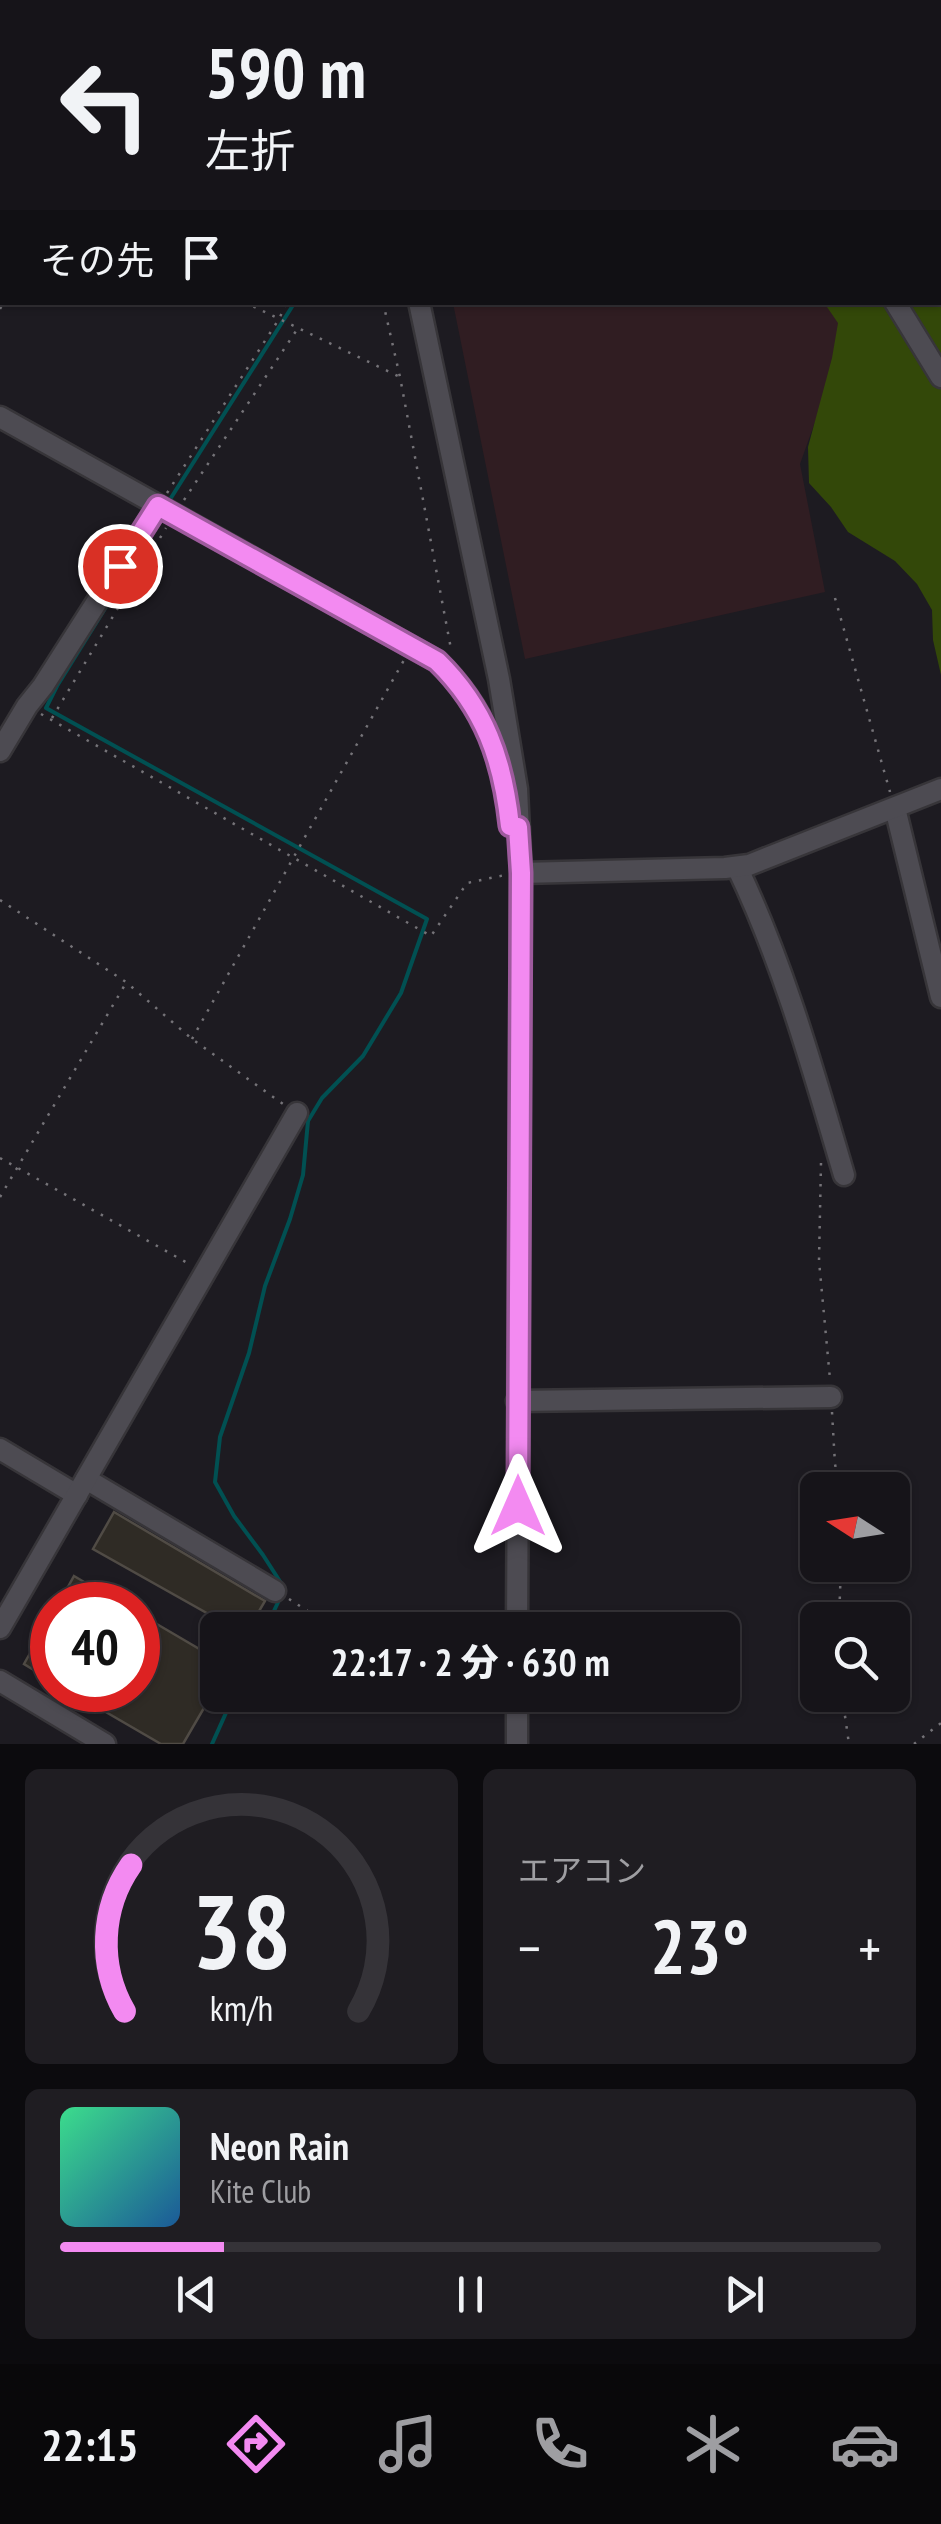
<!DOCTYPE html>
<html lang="ja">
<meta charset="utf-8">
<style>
body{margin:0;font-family:"PT Sans Narrow","Noto Sans JP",sans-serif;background:#1f1d22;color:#f1f3f6;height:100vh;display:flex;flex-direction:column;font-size:38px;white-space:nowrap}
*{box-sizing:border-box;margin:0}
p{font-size:32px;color:#9e9ea2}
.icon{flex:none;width:55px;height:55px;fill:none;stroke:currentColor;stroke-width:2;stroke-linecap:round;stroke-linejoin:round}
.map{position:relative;height:1744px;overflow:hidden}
.drawer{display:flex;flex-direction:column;gap:25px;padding:25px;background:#0c0b0e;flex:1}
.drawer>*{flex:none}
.banner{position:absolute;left:0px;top:0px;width:942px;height:305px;box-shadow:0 2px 8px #0004,0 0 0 2px #353338;background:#161419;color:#f1f3f6;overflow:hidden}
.needle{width:65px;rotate:282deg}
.tools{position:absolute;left:800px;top:1472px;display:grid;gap:20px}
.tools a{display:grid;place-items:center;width:110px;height:110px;border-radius:15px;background:#161419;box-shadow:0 2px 8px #0004,0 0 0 2px #353338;font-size:50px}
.speed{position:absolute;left:30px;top:1582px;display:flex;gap:20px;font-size:50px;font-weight:700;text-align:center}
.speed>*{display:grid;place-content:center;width:130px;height:130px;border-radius:50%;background:#161419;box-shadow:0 2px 8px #0004,0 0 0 2px #353338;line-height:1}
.speed .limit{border:15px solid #d22;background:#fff;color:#111}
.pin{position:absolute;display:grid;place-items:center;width:85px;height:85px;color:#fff;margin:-42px;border:5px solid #fff;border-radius:50%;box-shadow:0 2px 10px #0007}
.me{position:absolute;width:110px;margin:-55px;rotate:0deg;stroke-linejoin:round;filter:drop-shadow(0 0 8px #0008)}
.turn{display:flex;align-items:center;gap:35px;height:210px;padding:0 40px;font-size:45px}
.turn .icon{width:130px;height:130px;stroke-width:2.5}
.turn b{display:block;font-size:70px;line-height:85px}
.then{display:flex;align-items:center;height:95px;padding:0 40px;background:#0003;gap:20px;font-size:38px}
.big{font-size:75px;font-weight:800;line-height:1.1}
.drawer .widget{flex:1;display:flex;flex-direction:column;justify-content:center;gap:15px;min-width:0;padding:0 35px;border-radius:15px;background:#1f1d22}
.drawer .dial{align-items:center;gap:0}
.dial svg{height:260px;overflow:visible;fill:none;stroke:#353338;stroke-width:7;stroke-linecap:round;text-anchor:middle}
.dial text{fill:#f1f3f6;stroke:none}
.song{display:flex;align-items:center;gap:30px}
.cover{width:120px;height:120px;border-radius:15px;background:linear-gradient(135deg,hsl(150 70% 55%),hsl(210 70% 35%))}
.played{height:10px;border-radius:5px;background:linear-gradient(90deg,#f38af1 20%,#353338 20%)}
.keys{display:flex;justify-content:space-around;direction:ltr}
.heat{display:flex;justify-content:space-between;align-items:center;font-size:55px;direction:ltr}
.drawer .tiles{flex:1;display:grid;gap:25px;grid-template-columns:1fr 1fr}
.widget:last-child{grid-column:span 2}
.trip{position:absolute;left:200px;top:1612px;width:540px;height:100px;border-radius:15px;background:#161419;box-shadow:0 2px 8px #0004,0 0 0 2px #353338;font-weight:800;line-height:100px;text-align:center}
.tab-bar{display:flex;height:160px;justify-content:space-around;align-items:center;background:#09080a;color:#9e9ea2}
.tab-bar .icon{width:70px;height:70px}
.tab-bar .on{color:#f38af1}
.tab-bar b{font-size:45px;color:#f1f3f6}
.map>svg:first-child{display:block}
</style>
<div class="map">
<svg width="941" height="1744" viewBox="0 0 941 1744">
<rect width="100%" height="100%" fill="#1d1b21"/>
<!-- industrial -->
<polygon fill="#301d22" points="453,303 832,303 851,321 800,464 825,592 525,659"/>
<!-- forest -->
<polygon fill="#334809" points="940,181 941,182 941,675 933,640 932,610 917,584 895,561 848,532 831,507 809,483 808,447 832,358 838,323 827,307 827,303 940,302"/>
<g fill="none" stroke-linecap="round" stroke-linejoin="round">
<!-- stream -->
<g stroke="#015052" stroke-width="4">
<polyline points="35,0 39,2"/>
<polyline points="169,501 295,302"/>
<polyline points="124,578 57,686 46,708 427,919 401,993 363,1056 322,1098 308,1121 303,1175 290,1219 265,1286 249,1353 220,1437 215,1482 234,1516 263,1555 281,1583"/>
<polyline points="265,1630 281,1596"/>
<polyline points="212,1744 234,1695"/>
</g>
</g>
<!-- building -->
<g fill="#2f2b25" stroke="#504b45" stroke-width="2.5">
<polygon points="114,1512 265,1601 248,1630 237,1630 93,1549"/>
<polygon points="74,1576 123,1605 58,1605"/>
<polygon points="138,1613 218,1660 218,1684 183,1744 161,1744 68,1690 138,1690"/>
<polygon points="52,1614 52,1681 24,1664"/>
</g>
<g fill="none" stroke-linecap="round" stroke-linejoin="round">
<defs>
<g id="minor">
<polyline points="281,0 286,2"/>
<polyline points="356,0 356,2"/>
<polyline points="814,0 815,2"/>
<polyline points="419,302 499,679 517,789 521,873 517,1630"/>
<polyline points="895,302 941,377"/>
<path d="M0,417L437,661C476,698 499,745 507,798"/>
<polyline points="0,751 27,706 43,686 158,506"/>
<polyline points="895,808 941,997"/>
<path d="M737,867C784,965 813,1070 844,1175"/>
<polyline points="521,873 725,868 749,865 941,789"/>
<polyline points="517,1401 831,1397"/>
<polyline points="0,1449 77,1495"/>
<polyline points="86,1479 275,1591"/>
<polyline points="0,1628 297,1113"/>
<polyline points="0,1681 105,1744"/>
<polyline points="517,1695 517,1744"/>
</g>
</defs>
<!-- minor casing -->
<use href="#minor" stroke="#373539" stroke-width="25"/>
<!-- path -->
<g stroke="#757378" stroke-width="2.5" stroke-dasharray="2.5 8" stroke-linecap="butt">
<polyline points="18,0 21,2"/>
<polyline points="940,34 941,34"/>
<polyline points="0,186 2,187"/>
<polyline points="940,232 941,234"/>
<polyline points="244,302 400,377"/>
<polyline points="383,302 400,377 451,649"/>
<polyline points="0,309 4,302"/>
<polyline points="167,493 279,319 287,302"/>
<polyline points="184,500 298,328"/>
<polyline points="835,598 890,792"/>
<polyline points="41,714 431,936 467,883 505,875"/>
<polyline points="52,718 166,528"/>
<polyline points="0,900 126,982 192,1039 283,1104"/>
<polyline points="192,1039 404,660"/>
<polyline points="0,1158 191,1265"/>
<polyline points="821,1163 819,1261 830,1379"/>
<polyline points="0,1197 126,983"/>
<polyline points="832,1412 835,1464 840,1490"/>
<polyline points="289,1599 337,1630"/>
<polyline points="839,1620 841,1565"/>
<polyline points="340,1630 498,1626"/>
<polyline points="842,1695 849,1744"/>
<polyline points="914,1744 941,1723"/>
</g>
<!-- minor -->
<use href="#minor" stroke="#4d4b52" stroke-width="20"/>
</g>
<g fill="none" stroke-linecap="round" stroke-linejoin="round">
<defs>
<path id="route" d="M120,566L158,506L437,661C485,708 503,760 510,826L518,827L521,873L518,1506"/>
</defs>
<!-- route casing -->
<use href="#route" stroke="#9e5a9d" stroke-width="25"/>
<!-- route -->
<use href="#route" stroke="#f38af1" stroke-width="18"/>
</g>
</svg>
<div class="tools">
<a><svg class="needle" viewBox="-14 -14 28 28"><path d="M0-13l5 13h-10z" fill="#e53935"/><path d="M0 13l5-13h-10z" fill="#9e9ea2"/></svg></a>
<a><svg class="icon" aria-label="search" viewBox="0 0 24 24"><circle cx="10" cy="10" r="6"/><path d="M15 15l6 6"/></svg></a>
</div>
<div class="speed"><div class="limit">40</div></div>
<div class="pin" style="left:120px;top:566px;background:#d93025"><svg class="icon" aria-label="arrive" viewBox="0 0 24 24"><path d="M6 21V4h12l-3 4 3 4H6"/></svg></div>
<svg class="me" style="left:518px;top:1506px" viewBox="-20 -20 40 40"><path d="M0-17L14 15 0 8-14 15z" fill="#f38af1" stroke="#fff" stroke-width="4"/></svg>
<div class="trip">22:17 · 2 分 · 630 m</div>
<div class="banner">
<div class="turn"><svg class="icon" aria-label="left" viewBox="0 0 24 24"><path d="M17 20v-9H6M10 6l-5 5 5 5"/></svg><div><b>590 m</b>左折</div></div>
<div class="then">その先<svg class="icon" aria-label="arrive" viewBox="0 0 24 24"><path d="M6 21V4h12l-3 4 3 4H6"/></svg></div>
</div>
</div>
<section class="drawer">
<div class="tiles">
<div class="widget dial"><svg viewBox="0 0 100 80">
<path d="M14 69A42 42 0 1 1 86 69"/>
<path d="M14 69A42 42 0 0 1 16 24" stroke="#f38af1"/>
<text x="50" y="56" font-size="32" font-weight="700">38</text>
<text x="50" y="72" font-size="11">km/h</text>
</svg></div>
<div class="widget"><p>エアコン</p>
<div class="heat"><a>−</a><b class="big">23°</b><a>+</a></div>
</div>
<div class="widget">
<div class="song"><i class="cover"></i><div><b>Neon Rain</b><p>Kite Club</p></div></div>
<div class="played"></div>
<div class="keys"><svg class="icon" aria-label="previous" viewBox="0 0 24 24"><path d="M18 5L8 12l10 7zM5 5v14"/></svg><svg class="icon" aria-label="pause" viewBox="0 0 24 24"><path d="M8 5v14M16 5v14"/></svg><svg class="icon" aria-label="next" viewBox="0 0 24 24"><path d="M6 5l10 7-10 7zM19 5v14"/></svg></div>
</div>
</div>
</section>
<nav class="tab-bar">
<b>22:15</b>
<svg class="icon on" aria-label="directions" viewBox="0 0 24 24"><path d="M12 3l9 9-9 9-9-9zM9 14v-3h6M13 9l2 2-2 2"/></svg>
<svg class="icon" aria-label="music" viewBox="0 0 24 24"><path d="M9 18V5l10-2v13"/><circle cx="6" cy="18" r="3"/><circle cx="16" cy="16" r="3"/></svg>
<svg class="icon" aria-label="phone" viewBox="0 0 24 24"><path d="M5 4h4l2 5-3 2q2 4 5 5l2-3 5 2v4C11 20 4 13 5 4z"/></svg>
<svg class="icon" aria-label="climate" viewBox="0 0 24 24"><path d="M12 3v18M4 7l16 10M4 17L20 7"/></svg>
<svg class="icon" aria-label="car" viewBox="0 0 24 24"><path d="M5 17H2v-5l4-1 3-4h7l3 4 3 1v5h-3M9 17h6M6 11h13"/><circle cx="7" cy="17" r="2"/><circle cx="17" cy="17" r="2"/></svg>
</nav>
